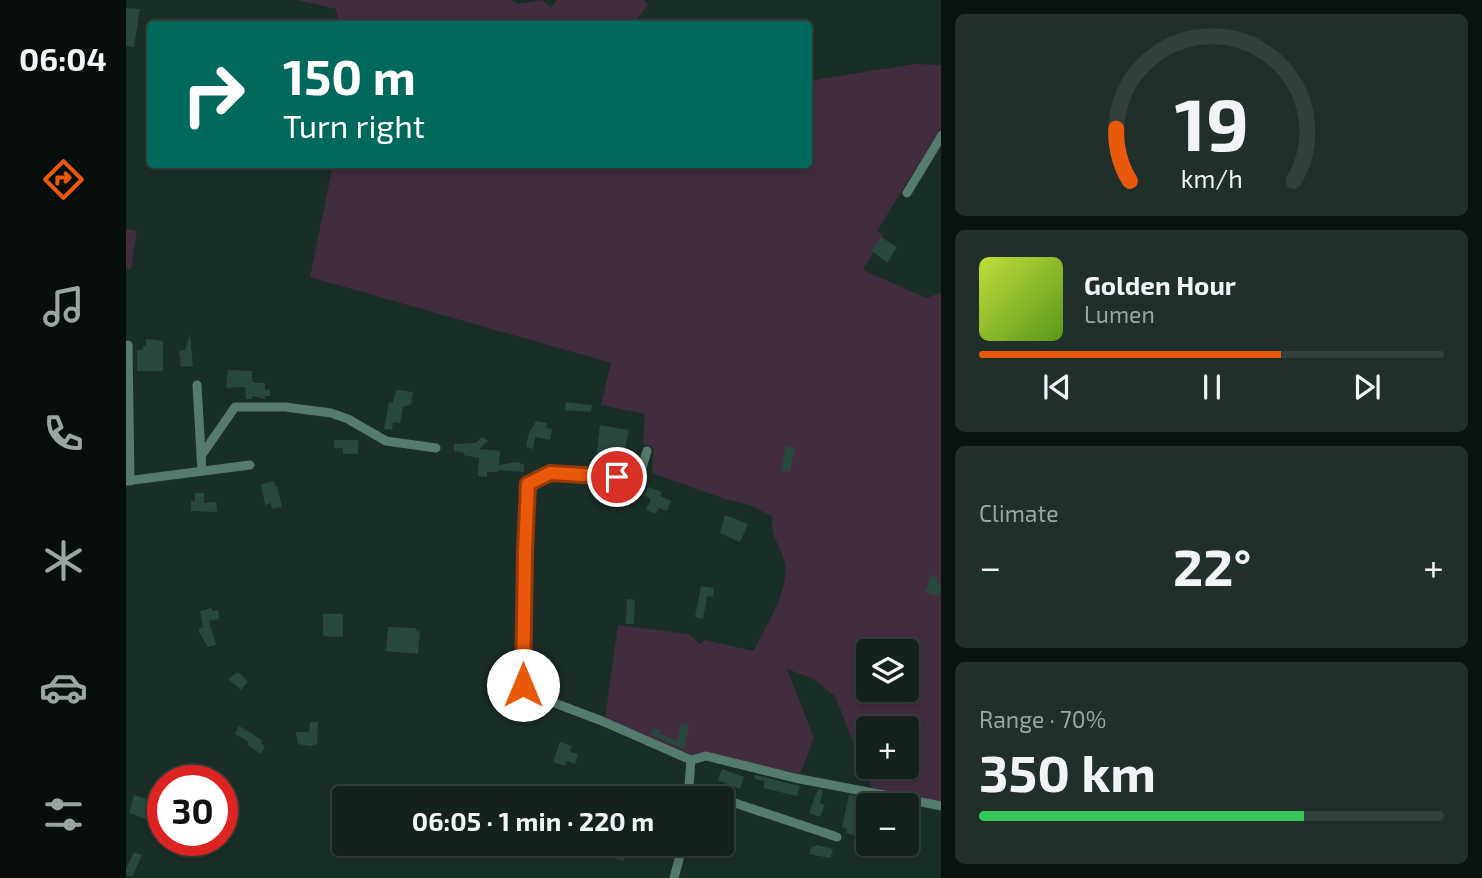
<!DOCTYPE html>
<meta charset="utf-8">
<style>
body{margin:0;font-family:"Exo 2",sans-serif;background:#212f2b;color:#f1f3f6;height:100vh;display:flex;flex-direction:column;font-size:26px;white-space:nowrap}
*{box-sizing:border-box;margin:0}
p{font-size:23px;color:#9da4a4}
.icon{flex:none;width:38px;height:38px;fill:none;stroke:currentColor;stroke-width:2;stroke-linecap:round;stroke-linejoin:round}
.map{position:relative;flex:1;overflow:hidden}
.panel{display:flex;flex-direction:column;gap:14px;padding:14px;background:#0b1310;width:541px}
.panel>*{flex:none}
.hud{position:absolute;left:21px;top:21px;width:665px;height:147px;border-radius:7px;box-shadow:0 4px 10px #0003,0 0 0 2px #333f3c;background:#00695c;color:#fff;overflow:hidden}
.controls{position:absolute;left:730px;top:639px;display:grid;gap:14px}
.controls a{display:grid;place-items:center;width:63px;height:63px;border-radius:7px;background:#14221e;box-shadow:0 4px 10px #0003,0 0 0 2px #333f3c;font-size:35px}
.speed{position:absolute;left:21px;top:765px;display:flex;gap:14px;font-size:35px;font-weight:700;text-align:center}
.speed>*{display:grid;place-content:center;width:91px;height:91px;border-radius:50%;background:#14221e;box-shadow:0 4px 10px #0003,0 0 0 2px #333f3c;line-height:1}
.speed .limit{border:10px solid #d22;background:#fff;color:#111}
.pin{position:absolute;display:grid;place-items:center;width:60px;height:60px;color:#fff;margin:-30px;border:4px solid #fff;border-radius:50%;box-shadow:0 2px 7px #0007}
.me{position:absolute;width:77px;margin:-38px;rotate:0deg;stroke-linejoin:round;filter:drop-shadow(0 0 5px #0008)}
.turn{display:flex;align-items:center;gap:24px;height:147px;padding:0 21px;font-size:32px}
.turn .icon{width:91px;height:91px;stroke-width:2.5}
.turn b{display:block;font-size:49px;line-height:60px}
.big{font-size:52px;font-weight:700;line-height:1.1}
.panel .tile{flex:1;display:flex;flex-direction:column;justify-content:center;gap:10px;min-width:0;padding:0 24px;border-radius:10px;background:#212f2b}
.panel .dial{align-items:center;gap:0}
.dial svg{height:182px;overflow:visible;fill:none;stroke:#333f3c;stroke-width:7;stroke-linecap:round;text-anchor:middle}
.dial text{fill:#f1f3f6;stroke:none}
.song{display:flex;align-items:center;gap:21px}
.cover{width:84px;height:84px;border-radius:10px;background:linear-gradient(135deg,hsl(70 70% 55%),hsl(90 70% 35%))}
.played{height:7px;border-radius:4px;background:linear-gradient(90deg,#ea580c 65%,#333f3c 65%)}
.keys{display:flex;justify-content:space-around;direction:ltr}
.heat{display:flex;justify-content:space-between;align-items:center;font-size:38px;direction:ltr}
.charge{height:10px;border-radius:5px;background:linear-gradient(90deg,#34c759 70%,#333f3c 0)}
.trip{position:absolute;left:206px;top:786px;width:402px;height:70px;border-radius:7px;background:#14221e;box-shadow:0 4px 10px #0003,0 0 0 2px #333f3c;font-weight:700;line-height:70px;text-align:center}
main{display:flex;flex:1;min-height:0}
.dock{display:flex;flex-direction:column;width:126px;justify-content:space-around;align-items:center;background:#080e0c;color:#9da4a4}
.dock .icon{width:49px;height:49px}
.dock .current{color:#ea580c}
.dock b{font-size:32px;color:#f1f3f6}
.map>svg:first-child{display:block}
</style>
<main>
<nav class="dock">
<b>06:04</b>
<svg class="icon current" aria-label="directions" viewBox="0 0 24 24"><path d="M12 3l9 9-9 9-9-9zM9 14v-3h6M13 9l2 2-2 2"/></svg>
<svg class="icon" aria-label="music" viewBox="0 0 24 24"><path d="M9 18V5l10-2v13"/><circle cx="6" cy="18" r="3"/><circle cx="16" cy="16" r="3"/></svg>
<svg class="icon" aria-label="phone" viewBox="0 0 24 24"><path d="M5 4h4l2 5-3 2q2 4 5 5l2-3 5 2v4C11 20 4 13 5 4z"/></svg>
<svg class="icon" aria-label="climate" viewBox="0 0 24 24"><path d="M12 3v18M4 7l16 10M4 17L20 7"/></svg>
<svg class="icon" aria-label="car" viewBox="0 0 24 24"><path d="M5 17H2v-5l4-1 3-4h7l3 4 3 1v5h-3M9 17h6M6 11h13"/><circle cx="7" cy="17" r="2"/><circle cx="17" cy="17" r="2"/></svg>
<svg class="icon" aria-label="filters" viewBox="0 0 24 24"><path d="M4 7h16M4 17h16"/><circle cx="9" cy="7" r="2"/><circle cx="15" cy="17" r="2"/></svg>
</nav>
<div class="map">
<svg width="816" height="878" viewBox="0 0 816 878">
<rect width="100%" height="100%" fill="#1a2e28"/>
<!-- green -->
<g fill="#412d3e" fill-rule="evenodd">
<polygon points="171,0 386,0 392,4 416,0 425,8 431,0 518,0 522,5 510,20 512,24 213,24 210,9"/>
<path d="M789,64L815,65V128L751,231L757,235L737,270L800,298L815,293V807L749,796L709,696L686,678L661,669L688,738L674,774L590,756H564L479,719L492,625L562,634L574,644L579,640L628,651C640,625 663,593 659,564C656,547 642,535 647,517L624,505L599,499L526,473L528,448L517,444L519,414L475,405L485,363L184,277L207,165L682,164L683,81ZM742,651H780V690H742ZM742,728H780V766H742Z"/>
<polygon points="0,229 11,231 5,269 0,269"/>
</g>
<!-- building -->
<g fill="#28483f">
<polygon points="0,8 14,9 8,47 0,46"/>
<polygon points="755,237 771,247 761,263 746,251"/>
<polygon points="64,335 67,366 55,367 53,351 59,350"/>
<polygon points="20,339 37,341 37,371 11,371 11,350 17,350 17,346 20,346"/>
<polygon points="102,370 126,371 126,381 129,383 139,383 139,390 144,389 144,396 139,396 139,399 127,396 126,399 120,399 119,387 100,388"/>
<polygon points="270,390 287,392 285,404 277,407 274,423 267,422 266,430 258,429 263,402 267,403"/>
<polygon points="440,402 466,405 465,412 439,410"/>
<polygon points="410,421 421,423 420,428 426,429 424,440 409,437 407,449 400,447 403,433"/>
<polygon points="474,425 503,430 499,448 491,456 489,462 470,459"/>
<polygon points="356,437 362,441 353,449 374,451 373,465 392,462 398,465 398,472 372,470 372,472 361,472 361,477 352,476 353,458 337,455 338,453 328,451 328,444 349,443"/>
<polygon points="208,440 232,440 232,454 217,454 217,448 208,448"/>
<polygon points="660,446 669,448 664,472 655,470"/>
<polygon points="148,481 149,486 151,486 156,507 146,509 145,503 139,505 135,484"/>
<polygon points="522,487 536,492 534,496 545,501 541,511 533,508 530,514 520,510 525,499 519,496"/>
<polygon points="69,493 78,493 78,503 90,502 91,512 65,511 65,501 69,501"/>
<polygon points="599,515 622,524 614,542 594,533"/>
<polygon points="805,575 813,578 811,583 816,585 816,588 812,596 799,592"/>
<polygon points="575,586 588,588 587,597 581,596 577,619 569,617"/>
<polygon points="501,599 509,600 508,624 500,624"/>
<polygon points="86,608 86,611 92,610 93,619 83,621 90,645 82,647 73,632 73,628 77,627 74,611"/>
<polygon points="197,614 217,614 217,637 197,636"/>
<polygon points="262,627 290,628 290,631 294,632 292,654 260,651"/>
<polygon points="112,672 122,682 115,690 102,679"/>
<polygon points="373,673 374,683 380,682 378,704 365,674"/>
<polygon points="184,722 192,722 191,744 185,746 172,744 170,732 183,732"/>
<polygon points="555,723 563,726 558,749 525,735 528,728 535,731 533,733 551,741"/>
<polygon points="113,726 136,740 135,743 139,746 135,754 121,745 123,742 109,734"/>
<polygon points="434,742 446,746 444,752 452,754 449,764 441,761 439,766 427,762"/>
<polygon points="596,769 618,777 614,789 592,780"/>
<polygon points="629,775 674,786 671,796 637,788 639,781 629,779"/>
<polygon points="692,789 697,790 694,803 699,805 694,817 683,813"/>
<polygon points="8,795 27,801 20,819 3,813"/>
<polygon points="723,795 736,798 733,814 736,815 735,819 737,820 735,832 731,836 720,833 721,829 716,827"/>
<polygon points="496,844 509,844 504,853 500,854 497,861 489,858"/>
<polygon points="690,845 707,849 704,858 683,854 686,846 689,847"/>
<polygon points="8,852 16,855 6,877 0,874 0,869"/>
</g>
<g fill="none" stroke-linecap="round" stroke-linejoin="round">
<!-- street -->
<g stroke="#557a6e" stroke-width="9">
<polyline points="781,193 816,135"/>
<polyline points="2,345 4,481"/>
<polyline points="71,385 76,471"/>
<polyline points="521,451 513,478 424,473 403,484 399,552 397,685 405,694 476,721 565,760 562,798"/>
<polyline points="75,456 109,407 159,407 205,413 222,419 260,441 310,448"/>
<polyline points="0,481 124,465"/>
<polyline points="565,760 580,756 669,778 816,806"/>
<polyline points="563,788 594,798"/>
<polyline points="597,799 711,837"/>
<polyline points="548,878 557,844"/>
</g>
</g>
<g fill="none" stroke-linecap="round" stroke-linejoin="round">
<defs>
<polyline id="route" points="397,685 399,552 402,484 424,473 491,477"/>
</defs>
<!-- route casing -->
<use href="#route" stroke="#983908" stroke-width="18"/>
<!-- route -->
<use href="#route" stroke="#ea580c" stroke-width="12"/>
</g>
</svg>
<div class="controls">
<a><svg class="icon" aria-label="layers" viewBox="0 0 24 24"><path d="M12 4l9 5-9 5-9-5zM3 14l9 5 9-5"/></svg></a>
<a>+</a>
<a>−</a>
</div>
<div class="speed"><div class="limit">30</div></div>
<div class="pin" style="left:491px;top:477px;background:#d93025"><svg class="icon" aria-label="arrive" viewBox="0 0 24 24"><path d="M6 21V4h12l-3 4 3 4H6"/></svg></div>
<svg class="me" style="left:397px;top:685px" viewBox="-20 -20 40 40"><circle r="19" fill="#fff"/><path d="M0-13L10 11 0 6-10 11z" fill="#ea580c"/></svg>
<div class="trip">06:05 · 1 min · 220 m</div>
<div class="hud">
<div class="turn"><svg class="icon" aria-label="right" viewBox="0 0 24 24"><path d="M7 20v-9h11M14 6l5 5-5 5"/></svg><div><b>150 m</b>Turn right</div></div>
</div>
</div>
<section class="panel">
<div class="tile dial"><svg viewBox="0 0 100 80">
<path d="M14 69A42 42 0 1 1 86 69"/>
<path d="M14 69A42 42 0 0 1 8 46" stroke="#ea580c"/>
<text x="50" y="56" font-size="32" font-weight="700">19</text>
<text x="50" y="72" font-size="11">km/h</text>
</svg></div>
<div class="tile">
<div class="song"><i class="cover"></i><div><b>Golden Hour</b><p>Lumen</p></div></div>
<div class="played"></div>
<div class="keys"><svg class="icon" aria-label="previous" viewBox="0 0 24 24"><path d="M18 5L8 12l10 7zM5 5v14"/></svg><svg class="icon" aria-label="pause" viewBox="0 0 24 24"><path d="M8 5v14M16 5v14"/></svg><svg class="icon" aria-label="next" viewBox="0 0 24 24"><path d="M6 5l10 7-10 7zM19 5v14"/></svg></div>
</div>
<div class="tile"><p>Climate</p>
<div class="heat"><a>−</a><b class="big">22°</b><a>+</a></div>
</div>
<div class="tile"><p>Range · 70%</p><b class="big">350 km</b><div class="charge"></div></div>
</section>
</main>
